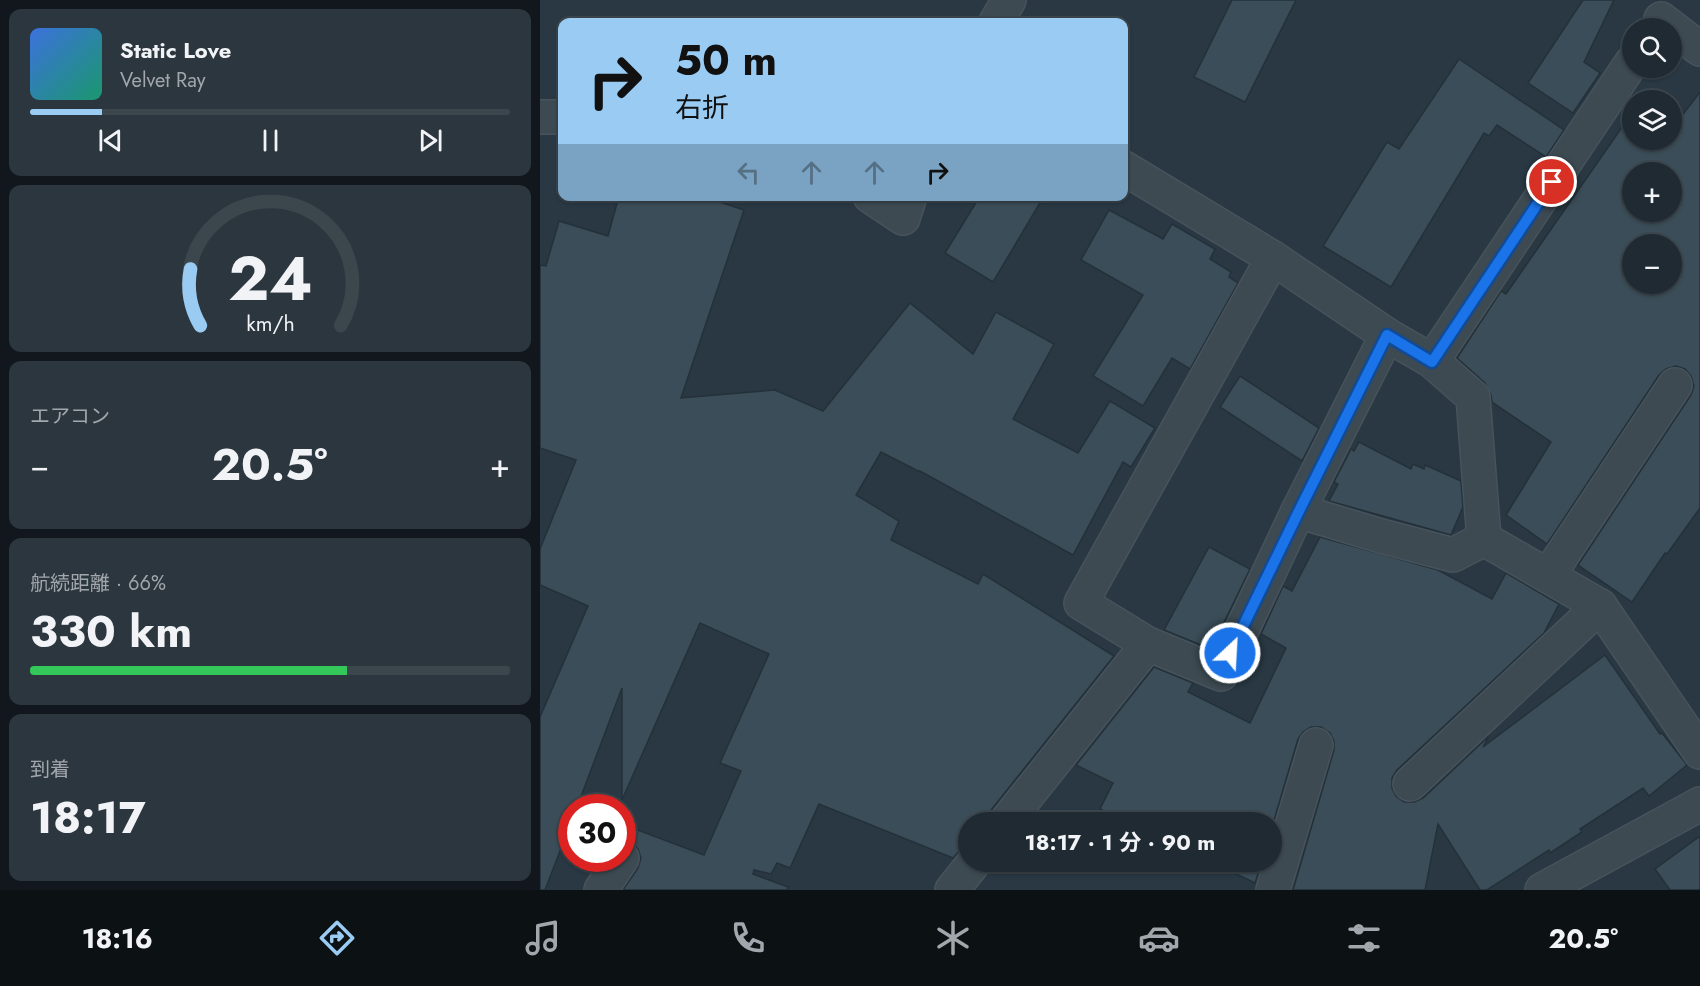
<!DOCTYPE html>
<html lang="ja">
<meta charset="utf-8">
<style>
body{margin:0;font-family:Jost,"Noto Sans JP",sans-serif;background:#2c363e;color:#f1f3f6;height:100vh;display:flex;flex-direction:column;font-size:22px;white-space:nowrap}
*{box-sizing:border-box;margin:0}
p{font-size:20px;color:#a1a7ac}
.icon{flex:none;width:33px;height:33px;fill:none;stroke:currentColor;stroke-width:2;stroke-linecap:round;stroke-linejoin:round}
.map{position:relative;flex:1;overflow:hidden}
.drawer{display:flex;flex-direction:column;gap:9px;padding:9px;background:#11171c;width:540px}
.drawer>*{flex:none}
.banner{position:absolute;left:18px;top:18px;width:570px;height:183px;border-radius:12px;box-shadow:0 2px 4px #0004,0 0 0 2px #3c464d;background:#99cbf3;color:#111;overflow:hidden}
.buttons{position:absolute;left:1082px;top:18px;display:grid;gap:12px}
.buttons a{display:grid;place-items:center;width:60px;height:60px;border-radius:50%;background:#1f2a32;box-shadow:0 2px 4px #0004,0 0 0 2px #3c464d;font-size:30px}
.speed{position:absolute;left:18px;top:794px;display:flex;gap:12px;font-size:30px;font-weight:700;text-align:center}
.speed>*{display:grid;place-content:center;width:78px;height:78px;border-radius:50%;background:#1f2a32;box-shadow:0 2px 4px #0004,0 0 0 2px #3c464d;line-height:1}
.speed .limit{border:9px solid #d22;background:#fff;color:#111}
.pin{position:absolute;display:grid;place-items:center;width:51px;height:51px;color:#fff;margin:-26px;border:3px solid #fff;border-radius:50%;box-shadow:0 2px 6px #0007}
.me{position:absolute;width:66px;margin:-33px;rotate:25deg;stroke-linejoin:round;filter:drop-shadow(0 0 4px #0008)}
.turn{display:flex;align-items:center;gap:21px;height:126px;padding:0 18px;font-size:27px}
.turn .icon{width:78px;height:78px;stroke-width:2.5}
.turn b{display:block;font-size:42px;line-height:51px}
.lanes{display:flex;align-items:center;height:57px;padding:0 18px;background:#0003;justify-content:center;gap:30px;direction:ltr}
.lanes .off{opacity:.35}
.big{font-size:45px;font-weight:700;line-height:1.1}
.drawer .tile{flex:1;display:flex;flex-direction:column;justify-content:center;gap:9px;min-width:0;padding:0 21px;border-radius:12px;background:#2c363e}
.drawer .dial{align-items:center;gap:0}
.dial svg{height:156px;overflow:visible;fill:none;stroke:#3c464d;stroke-width:7;stroke-linecap:round;text-anchor:middle}
.dial text{fill:#f1f3f6;stroke:none}
.song{display:flex;align-items:center;gap:18px}
.cover{width:72px;height:72px;border-radius:9px;background:linear-gradient(135deg,hsl(220 70% 55%),hsl(160 70% 35%))}
.played{height:6px;border-radius:3px;background:linear-gradient(90deg,#99cbf3 15%,#3c464d 15%)}
.keys{display:flex;justify-content:space-around;direction:ltr}
.heat{display:flex;justify-content:space-between;align-items:center;font-size:33px;direction:ltr}
.charge{height:9px;border-radius:4px;background:linear-gradient(90deg,#34c759 66%,#3c464d 0)}
.trip{position:absolute;left:418px;top:812px;width:324px;height:60px;border-radius:30px;background:#1f2a32;box-shadow:0 2px 4px #0004,0 0 0 2px #3c464d;font-weight:700;line-height:60px;text-align:center}
.tab-bar{display:flex;height:96px;justify-content:space-around;align-items:center;background:#0c1114;color:#a1a7ac}
.tab-bar .icon{width:42px;height:42px}
.tab-bar .on{color:#99cbf3}
.tab-bar b{font-size:27px;color:#f1f3f6}
main{display:flex;flex:1;min-height:0}
.map>svg:first-child{display:block}
</style>
<main>
<section class="drawer">
<div class="tile">
<div class="song"><i class="cover"></i><div><b>Static Love</b><p>Velvet Ray</p></div></div>
<div class="played"></div>
<div class="keys"><svg class="icon" aria-label="previous" viewBox="0 0 24 24"><path d="M18 5L8 12l10 7zM5 5v14"/></svg><svg class="icon" aria-label="pause" viewBox="0 0 24 24"><path d="M8 5v14M16 5v14"/></svg><svg class="icon" aria-label="next" viewBox="0 0 24 24"><path d="M6 5l10 7-10 7zM19 5v14"/></svg></div>
</div>
<div class="tile dial"><svg viewBox="0 0 100 80">
<path d="M14 69A42 42 0 1 1 86 69"/>
<path d="M14 69A42 42 0 0 1 9 40" stroke="#99cbf3"/>
<text x="50" y="56" font-size="32" font-weight="700">24</text>
<text x="50" y="72" font-size="11">km/h</text>
</svg></div>
<div class="tile"><p>エアコン</p>
<div class="heat"><a>−</a><b class="big">20.5°</b><a>+</a></div>
</div>
<div class="tile"><p>航続距離 · 66%</p><b class="big">330 km</b><div class="charge"></div></div>
<div class="tile"><p>到着</p><b class="big">18:17</b></div>
</section>
<div class="map">
<svg width="1160" height="890" viewBox="0 0 1160 890">
<rect width="100%" height="100%" fill="#293843"/>
<!-- building -->
<g fill="#3b4d58" stroke="#24313a" stroke-width="1.5" fill-rule="evenodd">
<polygon points="692,0 756,0 705,102 654,77"/>
<polygon points="1043,0 1074,0 1044,62 1060,73 1033,113 988,83"/>
<polygon points="919,59 1024,130 1006,157 957,125 949,136 944,133 851,287 783,246 847,142 859,149"/>
<path d="M1160,92V508L1127,554L1125,553L1092,602L1038,565L1151,395L1154,386L1151,376L1145,369L1136,366L1126,369L1119,375L1007,544L966,515L1011,442L952,402L951,395L945,383L917,358L961,291L966,294L1087,120L1092,123V140H1115L1121,143L1123,140H1131V130ZM1092,172H1131V212H1092ZM1092,244H1131V284H1092Z"/>
<polygon points="79,196 162,196 204,210 141,398 235,390 283,411 370,303 433,354 456,312 514,344 473,419 538,453 570,401 615,428 591,467 583,462 533,555 380,471 380,472 341,452 316,495 359,521 351,540 438,584 443,574 574,656 451,810 448,822 429,822 429,843 421,849 413,858 279,804 250,868 237,863 231,874 214,870 213,874 248,887 247,890 83,890 98,868 101,858 98,849 93,843 82,839 82,824 164,855 201,771 180,763 229,654 160,623 82,800 82,688 37,807 32,807 32,820 5,890 0,890 0,717 48,606 0,585 0,549 36,460 0,448 0,265 6,266 19,221 68,236"/>
<polygon points="440,196 504,196 453,282 405,253"/>
<polygon points="569,210 623,239 632,224 675,249 670,259 691,272 689,277 698,283 650,369 632,358 603,406 553,376 603,295 541,260"/>
<polygon points="700,376 779,428 762,461 680,407"/>
<polygon points="819,442 871,469 873,464 884,469 885,465 921,481 923,507 911,535 789,501 798,484 794,482 811,449 814,451"/>
<polygon points="780,537 898,570 952,599 966,573 1019,604 1004,633 857,770 852,778 852,788 856,796 864,802 874,802 883,798 949,736 943,747 1065,655 1120,734 1122,733 1147,765 1109,796 1103,788 1040,829 1042,832 1010,853 1009,850 947,890 940,890 898,824 885,890 753,890 794,750 794,741 790,733 781,727 771,727 763,732 758,739 732,827 732,822 587,822 560,809 573,783 536,765 614,667 653,683 648,692 710,723 746,648 721,634 743,586 752,591"/>
<polygon points="669,547 710,569 671,649 624,630"/>
<polygon points="1160,836 1160,890 1130,890 1115,869"/>
<polygon points="669,861 722,861 715,883"/>
</g>
<g fill="none" stroke-linecap="round" stroke-linejoin="round">
<defs>
<g id="minor">
<polyline points="1121,19 1160,49"/>
<polyline points="456,22 469,0"/>
<polyline points="0,117 22,117"/>
<polyline points="584,168 733,258 847,335 892,361 933,397 944,539 1060,606 1160,752"/>
<polyline points="330,196 363,218 370,196"/>
<polyline points="733,258 541,603 608,644 681,674 758,511 847,335"/>
<polyline points="892,361 1092,62"/>
<polyline points="758,511 841,536 913,555 944,539"/>
<polyline points="1008,576 1135,385"/>
<polyline points="870,784 1060,606"/>
<polyline points="466,822 608,644"/>
<polyline points="61,890 82,858"/>
<polyline points="412,890 435,861"/>
<polyline points="733,890 776,745"/>
<polyline points="1002,890 1160,804"/>
</g>
</defs>
<!-- minor casing -->
<use href="#minor" stroke="#47535c" stroke-width="36"/>
<!-- minor -->
<use href="#minor" stroke="#3d4a52" stroke-width="33"/>
</g>
<g fill="none" stroke-linecap="round" stroke-linejoin="round">
<defs>
<polyline id="route" points="690,653 759,511 847,335 892,362 1012,182"/>
</defs>
<!-- route casing -->
<use href="#route" stroke="#114b97" stroke-width="15"/>
<!-- route -->
<use href="#route" stroke="#1a73e8" stroke-width="10"/>
</g>
</svg>
<div class="buttons">
<a><svg class="icon" aria-label="search" viewBox="0 0 24 24"><circle cx="10" cy="10" r="6"/><path d="M15 15l6 6"/></svg></a>
<a><svg class="icon" aria-label="layers" viewBox="0 0 24 24"><path d="M12 4l9 5-9 5-9-5zM3 14l9 5 9-5"/></svg></a>
<a>+</a>
<a>−</a>
</div>
<div class="speed"><div class="limit">30</div></div>
<div class="pin" style="left:1012px;top:182px;background:#d93025"><svg class="icon" aria-label="arrive" viewBox="0 0 24 24"><path d="M6 21V4h12l-3 4 3 4H6"/></svg></div>
<svg class="me" style="left:690px;top:653px" viewBox="-20 -20 40 40"><circle r="17" fill="#1a73e8" stroke="#fff" stroke-width="3"/><path d="M0-11L8 9 0 5-8 9z" fill="#fff"/></svg>
<div class="trip">18:17 · 1 分 · 90 m</div>
<div class="banner">
<div class="turn"><svg class="icon" aria-label="right" viewBox="0 0 24 24"><path d="M7 20v-9h11M14 6l5 5-5 5"/></svg><div><b>50 m</b>右折</div></div>
<div class="lanes"><svg class="icon off" aria-label="left" viewBox="0 0 24 24"><path d="M17 20v-9H6M10 6l-5 5 5 5"/></svg><svg class="icon off" aria-label="ahead" viewBox="0 0 24 24"><path d="M12 20V5M6 11l6-6 6 6"/></svg><svg class="icon off" aria-label="ahead" viewBox="0 0 24 24"><path d="M12 20V5M6 11l6-6 6 6"/></svg><svg class="icon" aria-label="right" viewBox="0 0 24 24"><path d="M7 20v-9h11M14 6l5 5-5 5"/></svg></div>
</div>
</div>
</main>
<nav class="tab-bar">
<b>18:16</b>
<svg class="icon on" aria-label="directions" viewBox="0 0 24 24"><path d="M12 3l9 9-9 9-9-9zM9 14v-3h6M13 9l2 2-2 2"/></svg>
<svg class="icon" aria-label="music" viewBox="0 0 24 24"><path d="M9 18V5l10-2v13"/><circle cx="6" cy="18" r="3"/><circle cx="16" cy="16" r="3"/></svg>
<svg class="icon" aria-label="phone" viewBox="0 0 24 24"><path d="M5 4h4l2 5-3 2q2 4 5 5l2-3 5 2v4C11 20 4 13 5 4z"/></svg>
<svg class="icon" aria-label="climate" viewBox="0 0 24 24"><path d="M12 3v18M4 7l16 10M4 17L20 7"/></svg>
<svg class="icon" aria-label="car" viewBox="0 0 24 24"><path d="M5 17H2v-5l4-1 3-4h7l3 4 3 1v5h-3M9 17h6M6 11h13"/><circle cx="7" cy="17" r="2"/><circle cx="17" cy="17" r="2"/></svg>
<svg class="icon" aria-label="filters" viewBox="0 0 24 24"><path d="M4 7h16M4 17h16"/><circle cx="9" cy="7" r="2"/><circle cx="15" cy="17" r="2"/></svg>
<b>20.5°</b>
</nav>
